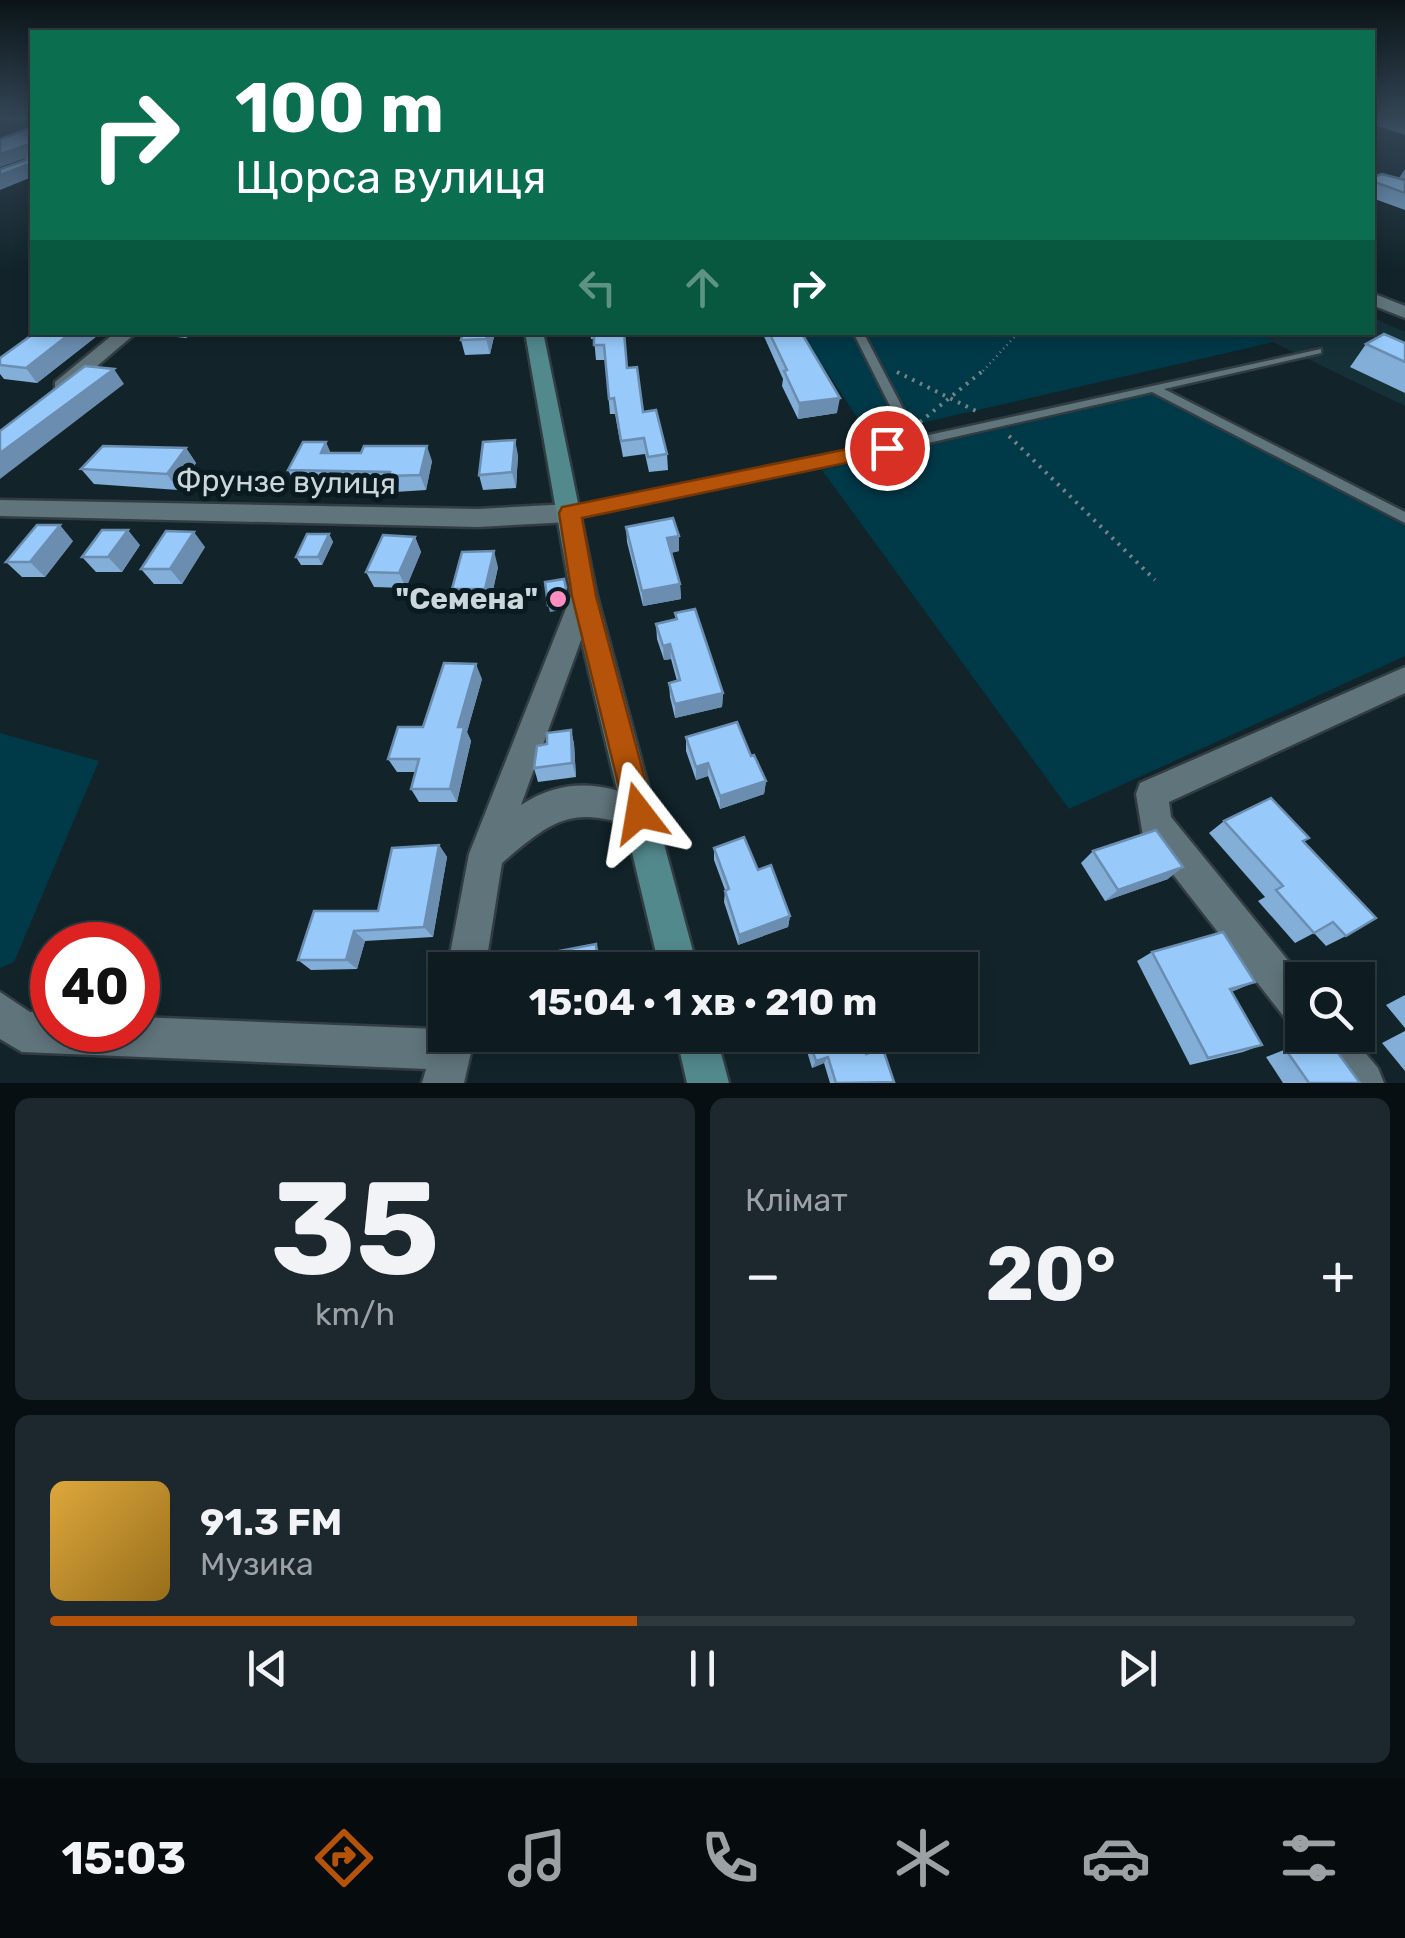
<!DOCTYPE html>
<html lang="uk">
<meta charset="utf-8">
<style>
body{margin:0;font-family:Rubik,sans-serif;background:#1c282d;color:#f1f3f6;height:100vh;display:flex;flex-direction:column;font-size:38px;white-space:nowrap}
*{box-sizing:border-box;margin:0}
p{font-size:32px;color:#9ba1a5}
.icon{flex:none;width:55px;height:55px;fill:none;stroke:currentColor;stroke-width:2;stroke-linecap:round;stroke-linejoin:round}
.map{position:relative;height:1083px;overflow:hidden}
.details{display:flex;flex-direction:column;gap:15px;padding:15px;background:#080f12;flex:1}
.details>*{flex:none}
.hud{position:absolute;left:30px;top:30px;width:1345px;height:305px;border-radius:0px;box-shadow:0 5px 15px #0003,0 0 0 2px #2e393e;background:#0b6e4f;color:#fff;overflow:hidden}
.fabs{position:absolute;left:1285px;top:962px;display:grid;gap:20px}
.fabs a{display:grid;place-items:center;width:90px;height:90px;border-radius:0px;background:#0e1b20;box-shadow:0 5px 15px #0003,0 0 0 2px #2e393e;font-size:50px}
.speed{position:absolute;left:30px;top:922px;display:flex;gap:20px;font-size:50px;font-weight:700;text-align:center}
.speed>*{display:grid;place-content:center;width:130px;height:130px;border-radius:50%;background:#0e1b20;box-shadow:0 5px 15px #0003,0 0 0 2px #2e393e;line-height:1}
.speed .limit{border:15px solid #d22;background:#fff;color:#111}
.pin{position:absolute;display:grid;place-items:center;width:85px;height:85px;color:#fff;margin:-42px;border:5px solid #fff;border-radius:50%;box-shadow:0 2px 10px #0007}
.me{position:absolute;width:110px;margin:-55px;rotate:346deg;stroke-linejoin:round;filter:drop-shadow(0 0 8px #0008)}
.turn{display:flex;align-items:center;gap:35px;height:210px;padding:0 40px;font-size:45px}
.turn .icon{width:130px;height:130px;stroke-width:2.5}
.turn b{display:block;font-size:70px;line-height:85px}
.lanes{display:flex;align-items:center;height:95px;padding:0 40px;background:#0003;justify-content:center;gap:50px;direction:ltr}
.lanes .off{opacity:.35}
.big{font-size:75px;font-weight:700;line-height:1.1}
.details .tile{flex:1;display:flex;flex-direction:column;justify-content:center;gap:15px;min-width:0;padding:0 35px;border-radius:15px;background:#1c282d}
.details .dial{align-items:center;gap:0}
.dial b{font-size:130px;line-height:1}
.song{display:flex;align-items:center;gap:30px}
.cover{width:120px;height:120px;border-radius:15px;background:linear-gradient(135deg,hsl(40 70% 55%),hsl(40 70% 35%))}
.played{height:10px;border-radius:5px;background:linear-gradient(90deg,#b45309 45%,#2e393e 45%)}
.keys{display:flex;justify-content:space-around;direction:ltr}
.heat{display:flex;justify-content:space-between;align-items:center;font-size:55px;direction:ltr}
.details .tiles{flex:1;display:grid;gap:15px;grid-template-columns:1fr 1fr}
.tile:last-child{grid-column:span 2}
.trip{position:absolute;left:428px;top:952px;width:550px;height:100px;border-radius:0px;background:#0e1b20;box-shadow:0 5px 15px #0003,0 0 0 2px #2e393e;font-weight:700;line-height:100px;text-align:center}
.menu{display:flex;height:160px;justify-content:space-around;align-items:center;background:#060b0d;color:#9ba1a5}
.menu .icon{width:70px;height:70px}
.menu .on{color:#b45309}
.menu b{font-size:45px;color:#f1f3f6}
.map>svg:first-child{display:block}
</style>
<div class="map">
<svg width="1405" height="1083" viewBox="0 0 1405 1083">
<rect width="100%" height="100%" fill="#12242a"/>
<!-- built -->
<polygon fill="#163038" points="1373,318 1405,332 1405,406 1254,333 1372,332"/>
<!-- green -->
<g fill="#003948">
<polygon points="1254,332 1274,342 869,435 801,333"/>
<polygon points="1153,394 1405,526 1405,656 1069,809 822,470"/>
<polygon points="0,733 99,761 14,962 0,968"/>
</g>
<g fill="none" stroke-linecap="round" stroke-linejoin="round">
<defs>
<polygon id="lane" points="853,332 863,332 911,424 906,440 1321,349 1321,353 1164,389 1405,512 1405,523 1152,392 893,451 570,518 565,516 563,513 565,510 570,508 883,445 896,436 899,424"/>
<g id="street">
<polygon points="1372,293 1405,306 1405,318 1372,305"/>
<polygon points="116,332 137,332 69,390 55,390 55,382"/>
<polygon points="0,500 478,509 570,504 582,513 570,522 478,527 0,516"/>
<path d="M584,586L593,589L597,596L521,805C566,776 604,783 651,802L656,813L651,824L639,829C573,804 553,819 502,863L485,970H447L469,854L571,596L575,589Z"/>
<polygon points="1405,667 1405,693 1169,802 1171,817 1304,980 1302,1028 1288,1022 1143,836 1136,794 1140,783"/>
<polygon points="0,992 30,1012 52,1013 52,1030 138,1030 138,1017 437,1029 445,1019 445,1035 475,1035 464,1083 422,1083 426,1069 22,1052 0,1039"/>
<polygon points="1304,1035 1350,1035 1378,1068 1384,1083 1337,1083 1310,1049"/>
</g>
<g id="secondary">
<polygon points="525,332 543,332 597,596 698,970 660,970 571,596"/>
<polygon points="676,1035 716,1035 729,1083 687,1083"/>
</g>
</defs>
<!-- lane casing -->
<use href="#lane" stroke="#313d42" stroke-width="5"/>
<!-- street casing -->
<use href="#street" stroke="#313d42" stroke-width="5"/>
<!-- secondary casing -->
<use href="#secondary" stroke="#313d42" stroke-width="5"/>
<!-- path-far1 -->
<polyline stroke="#748287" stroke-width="2.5" stroke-dasharray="1 4" stroke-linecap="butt" points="983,371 1019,332"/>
<!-- path -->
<g stroke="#748287" stroke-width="4" stroke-dasharray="2.5 6" stroke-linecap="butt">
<polyline points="897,372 978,412"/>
<polyline points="920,422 985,369"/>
<polyline points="1009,436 1155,580"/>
</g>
<!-- lane -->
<use href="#lane" fill="#60747b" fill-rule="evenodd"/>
<!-- street -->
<use href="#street" fill="#60747b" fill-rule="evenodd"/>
<!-- secondary -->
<use href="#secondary" fill="#52898d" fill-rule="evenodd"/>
</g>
<!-- wall -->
<g fill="#82aed8">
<polygon points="1372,118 1405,118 1405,135 1372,124"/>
<polygon points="1405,169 1405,210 1372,198 1372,177 1399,178"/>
<polygon points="36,332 102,332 37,383 4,379 0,374 0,358"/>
<polygon points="157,332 194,332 186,338 158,335"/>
<polygon points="463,332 495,332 490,354 465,355 461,340"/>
<polygon points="590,332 624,332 627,368 643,412 667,454 668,470 649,472 645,454 623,457 615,414 610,414 605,360 596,360 594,339 591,339"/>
<polygon points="762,332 801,332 837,413 798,419 782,386 783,379"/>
<polygon points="1405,343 1405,393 1350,367 1366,344"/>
<polygon points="186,448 196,463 178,490 94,484 81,469"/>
<polygon points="331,453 432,461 426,490 395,492 393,487 296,486 288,470"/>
<polygon points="518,455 516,488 483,490 479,475"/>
<polygon points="626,527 679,551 671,553 680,584 681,599 643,606 627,542"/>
<polygon points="329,534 333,542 322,565 301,565 296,557"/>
<polygon points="415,537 421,552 406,588 374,587 366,572"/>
<polygon points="73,541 45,577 22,577 6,562"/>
<polygon points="140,545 122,572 96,572 82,557"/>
<polygon points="205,547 182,584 154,584 141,569"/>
<polygon points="498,567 490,604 457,604 452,589"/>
<polygon points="675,613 723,693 722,707 675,718 670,697 669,683 677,681 671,659 664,660 657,639 656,624 676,619"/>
<polygon points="482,679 467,732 471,741 457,802 419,802 411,789 416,772 397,772 388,759 423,727"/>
<polygon points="571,730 574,744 576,777 538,782 534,768"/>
<polygon points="686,737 751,756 766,781 764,794 720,809 708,776 696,780 686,751"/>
<polygon points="1224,821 1309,838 1303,842 1346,936 1326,946 1314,933 1295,943 1258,901 1265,897 1209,833"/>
<polygon points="439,845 447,857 433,937 365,941 357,969 311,970 298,960 378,911"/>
<polygon points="714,848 758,870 790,916 788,927 738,945 724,902 725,890 714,860"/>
<polygon points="1093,851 1168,879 1105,901 1081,863"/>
<polygon points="1152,952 1255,982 1231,992 1262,1045 1243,1052 1190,1065 1137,961"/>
<polygon points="1405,995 1405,1028 1386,1005"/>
<polygon points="1405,1031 1405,1071 1382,1043"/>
<polygon points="802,1035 859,1035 866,1054 893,1083 830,1083 824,1063 812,1068"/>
<polygon points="1322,1035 1360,1083 1283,1083 1266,1057"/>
</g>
<!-- shaded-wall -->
<g fill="#6a8db0">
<polygon points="27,145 32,156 0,167 0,154"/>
<polygon points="32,163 32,177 0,190 0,175"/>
<polygon points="72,332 102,332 37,383 26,368"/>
<polygon points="182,332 194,332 186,338"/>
<polygon points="488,332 495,332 490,354 486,339"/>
<polygon points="114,369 124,384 0,479 0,453"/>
<polygon points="840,398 837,413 798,419 799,403"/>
<polygon points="515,440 518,455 516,488 512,472"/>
<polygon points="326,442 333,458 321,453"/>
<polygon points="427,446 432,461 426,490 420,475"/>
<polygon points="186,448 196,463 178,490 167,474"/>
<polygon points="60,525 73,541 45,577 30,562"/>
<polygon points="128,530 140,545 122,572 108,557"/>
<polygon points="194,532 205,547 182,584 170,569"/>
<polygon points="329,534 333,542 322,565 318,557"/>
<polygon points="679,536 679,551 668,553 667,538"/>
<polygon points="415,537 421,552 406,588 399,573"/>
<polygon points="494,551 498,567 490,604 485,589"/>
<polygon points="680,584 681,599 643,606 642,591"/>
<polygon points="566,588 567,596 561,610 550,612 548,605"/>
<polygon points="670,644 671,659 664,660 663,646"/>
<polygon points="476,664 482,679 467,732 471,741 457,802 450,789 458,727"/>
<polygon points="723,693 722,707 675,718 675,704"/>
<polygon points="571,730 574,744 576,777 572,763"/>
<polygon points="708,763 708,776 696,780 696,767"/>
<polygon points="766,781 764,794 720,809 720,796"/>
<polygon points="439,845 447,857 433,937 424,927"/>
<polygon points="1183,867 1168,879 1105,901 1118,890"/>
<polygon points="790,916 788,927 738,945 739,935"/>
<polygon points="354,931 365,941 357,969 346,960"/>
<polygon points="596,944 600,954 601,970 598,970"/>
<polygon points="1255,982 1236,990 1212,998 1230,989"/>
<polygon points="828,1057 824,1063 812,1068 816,1061"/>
</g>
<!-- building -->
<g fill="#97cafb" stroke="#6a8db0" stroke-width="2.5">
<polygon points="32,127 32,163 0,175 0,169 26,160 27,145 0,154 0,139"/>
<polygon points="1382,174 1405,180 1405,193 1372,181 1372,177"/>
<polygon points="36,332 72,332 26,368 0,365 0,358"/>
<polygon points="463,332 488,332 486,339 461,340"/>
<polygon points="594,332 624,332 627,368 637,367 643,412 656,410 667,454 648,457 644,438 621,441 614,398 609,399 604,345 594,345"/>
<polygon points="769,332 801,332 840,398 799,403 784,371 787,370"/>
<polygon points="1384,334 1405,343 1405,362 1366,344"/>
<polygon points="85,366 114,369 0,453 0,431"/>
<polygon points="515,440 512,472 479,475 483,442"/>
<polygon points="303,442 326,442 321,453 361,453 364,446 427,446 420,475 389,476 390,472 288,470"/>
<polygon points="103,446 186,448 167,474 81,469"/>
<polygon points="673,518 679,536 667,538 680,584 642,591 626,527"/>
<polygon points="37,525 60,525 30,562 6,562"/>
<polygon points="102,530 128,530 108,557 82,557"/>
<polygon points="166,531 194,532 170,569 141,569"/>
<polygon points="307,534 329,534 318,557 296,557"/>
<polygon points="383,535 415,537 399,573 366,572"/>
<polygon points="494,551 485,589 452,589 462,552"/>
<polygon points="564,579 566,588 560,603 548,605 545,582"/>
<polygon points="695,609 723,693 675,704 669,683 680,680 670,644 663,646 656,624 677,619 675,613"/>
<polygon points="444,663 476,664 458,727 464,727 450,789 411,789 419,759 388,759 398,727 423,727"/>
<polygon points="737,722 751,756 754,755 766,781 720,796 708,763 696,767 686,737"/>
<polygon points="571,730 572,763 534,768 537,746 547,744 547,733"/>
<polygon points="1271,798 1309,838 1303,841 1376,918 1346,936 1333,922 1314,933 1276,890 1283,886 1224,821"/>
<polygon points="1156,830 1183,867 1118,890 1093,851"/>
<polygon points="744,837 758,870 771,865 790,916 739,935 725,891 729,889 714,848"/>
<polygon points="439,845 424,927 354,931 346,960 298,960 314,911 378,911 392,848"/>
<polygon points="1223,932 1255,982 1230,989 1262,1045 1208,1058 1152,952"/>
<polygon points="596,944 598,970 517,970 517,959"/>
<polygon points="807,1035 859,1035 866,1054 883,1049 894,1082 836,1083 828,1057 816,1061"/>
<polygon points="1322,1035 1325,1035 1360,1083 1309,1083 1286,1050"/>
</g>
<!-- sky -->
<linearGradient id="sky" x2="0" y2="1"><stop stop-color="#0a1417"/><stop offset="0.44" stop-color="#334555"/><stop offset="1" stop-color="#334555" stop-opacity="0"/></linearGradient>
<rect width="1405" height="270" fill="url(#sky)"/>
<!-- route -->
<polygon fill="#b45309" stroke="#753606" stroke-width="2.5" points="887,441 897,448 894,453 582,518 596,596 654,813 649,824 639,828 628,824 572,596 559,513 562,507"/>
<!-- markers -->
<circle fill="#fd8ebf" stroke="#091b20" stroke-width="4" cx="558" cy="599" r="10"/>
<g text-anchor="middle" stroke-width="10" stroke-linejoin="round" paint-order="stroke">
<!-- street labels -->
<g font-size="30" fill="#ccd7db" stroke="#091b20">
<text transform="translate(286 482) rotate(1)" y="10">Фрунзе вулиця</text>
</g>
<!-- poi labels -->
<g font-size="30" font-weight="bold" fill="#ccd7db" stroke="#091b20" text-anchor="end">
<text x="538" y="609">"Семена"</text>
</g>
</g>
</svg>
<div class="fabs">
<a><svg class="icon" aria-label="search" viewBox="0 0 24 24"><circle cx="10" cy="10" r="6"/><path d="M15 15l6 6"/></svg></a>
</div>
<div class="speed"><div class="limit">40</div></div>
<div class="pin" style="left:887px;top:448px;background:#d93025"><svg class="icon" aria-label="arrive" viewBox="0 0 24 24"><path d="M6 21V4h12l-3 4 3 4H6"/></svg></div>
<svg class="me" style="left:639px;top:813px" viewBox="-20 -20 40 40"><path d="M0-17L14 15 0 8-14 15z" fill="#b45309" stroke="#fff" stroke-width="4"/></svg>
<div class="trip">15:04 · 1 хв · 210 m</div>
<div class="hud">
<div class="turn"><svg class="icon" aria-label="right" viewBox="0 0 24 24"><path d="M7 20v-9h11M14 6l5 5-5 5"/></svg><div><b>100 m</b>Щорса вулиця</div></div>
<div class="lanes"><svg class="icon off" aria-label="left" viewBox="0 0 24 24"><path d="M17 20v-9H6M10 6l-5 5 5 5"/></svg><svg class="icon off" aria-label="ahead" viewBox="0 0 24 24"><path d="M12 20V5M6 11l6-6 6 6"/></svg><svg class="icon" aria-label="right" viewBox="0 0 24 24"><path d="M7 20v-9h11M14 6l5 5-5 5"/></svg></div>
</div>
</div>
<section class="details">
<div class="tiles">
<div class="tile dial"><b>35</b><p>km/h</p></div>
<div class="tile"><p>Клімат</p>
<div class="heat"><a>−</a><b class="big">20°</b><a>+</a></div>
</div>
<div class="tile">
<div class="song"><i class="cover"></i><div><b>91.3 FM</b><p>Музика</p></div></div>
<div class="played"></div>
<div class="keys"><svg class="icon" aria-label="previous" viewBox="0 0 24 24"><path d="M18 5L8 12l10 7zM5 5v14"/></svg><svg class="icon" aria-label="pause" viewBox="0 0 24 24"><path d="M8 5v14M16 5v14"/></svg><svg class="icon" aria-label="next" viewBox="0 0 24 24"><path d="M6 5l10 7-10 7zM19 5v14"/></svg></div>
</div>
</div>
</section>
<nav class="menu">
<b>15:03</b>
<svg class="icon on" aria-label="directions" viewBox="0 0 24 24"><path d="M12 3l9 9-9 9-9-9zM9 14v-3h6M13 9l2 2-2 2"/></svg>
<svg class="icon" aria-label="music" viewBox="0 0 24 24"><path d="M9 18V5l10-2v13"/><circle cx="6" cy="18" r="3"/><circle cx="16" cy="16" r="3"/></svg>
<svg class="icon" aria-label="phone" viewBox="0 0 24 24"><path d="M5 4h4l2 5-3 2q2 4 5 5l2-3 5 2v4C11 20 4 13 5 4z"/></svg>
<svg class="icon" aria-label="climate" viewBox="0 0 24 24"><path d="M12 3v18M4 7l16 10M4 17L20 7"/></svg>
<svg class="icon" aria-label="car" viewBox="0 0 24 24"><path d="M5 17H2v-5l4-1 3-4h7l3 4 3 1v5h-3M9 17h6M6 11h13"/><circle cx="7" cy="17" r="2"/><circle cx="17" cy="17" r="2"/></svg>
<svg class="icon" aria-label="filters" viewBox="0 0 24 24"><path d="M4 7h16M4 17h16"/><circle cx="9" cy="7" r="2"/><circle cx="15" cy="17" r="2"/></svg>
</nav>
